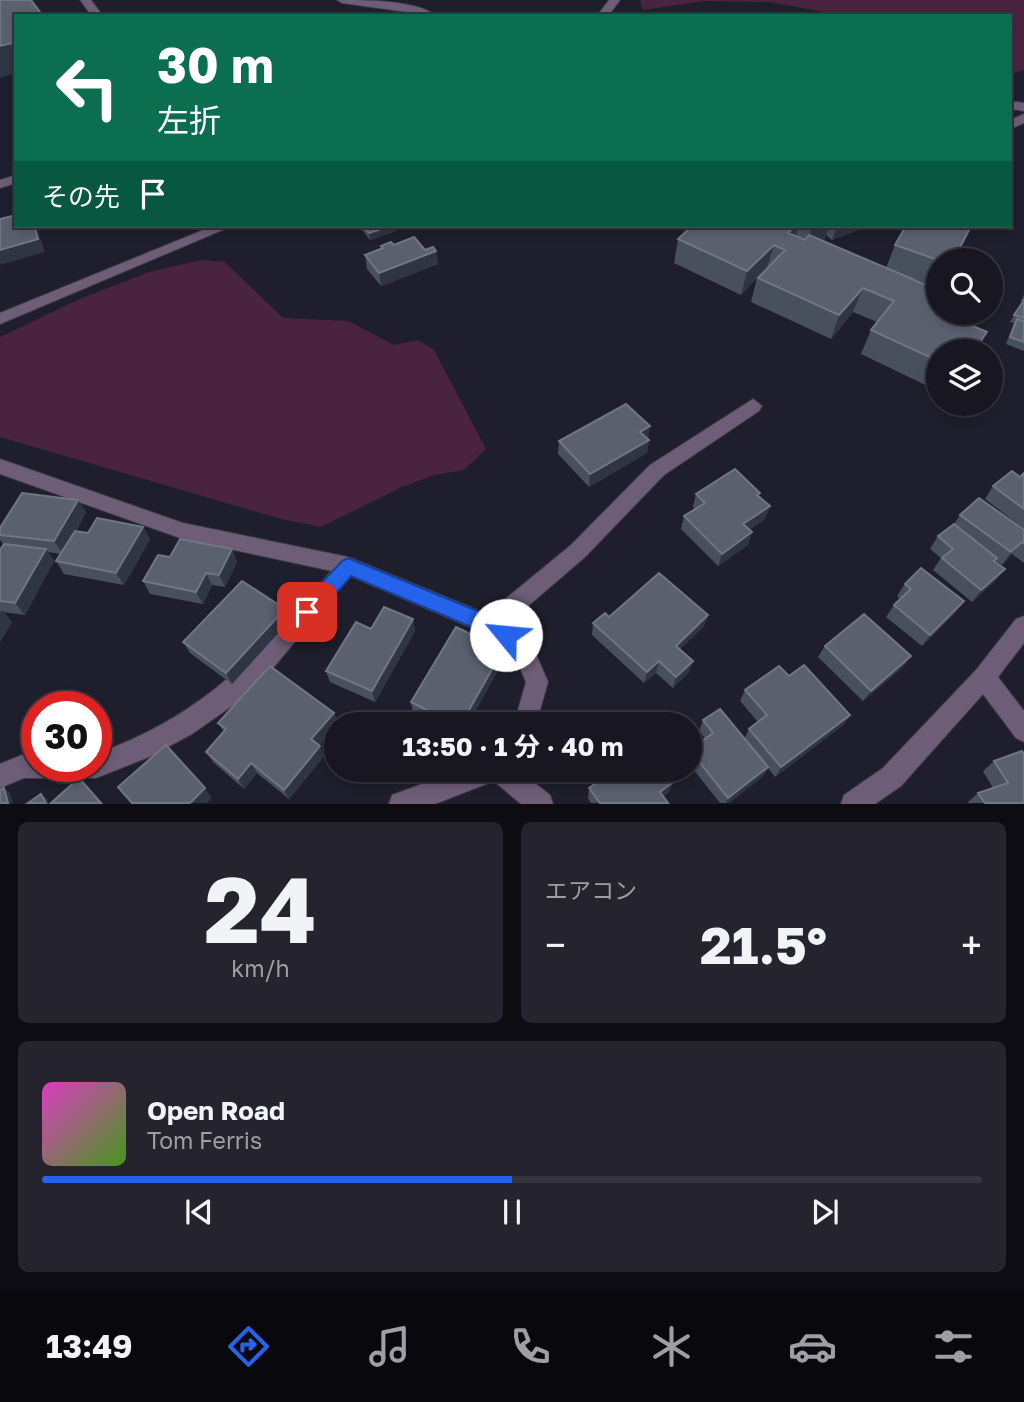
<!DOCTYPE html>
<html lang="ja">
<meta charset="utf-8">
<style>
body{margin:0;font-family:"Golos Text","Noto Sans JP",sans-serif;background:#24232e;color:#f1f3f6;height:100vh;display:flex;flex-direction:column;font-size:26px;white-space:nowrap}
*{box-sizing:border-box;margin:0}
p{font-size:23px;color:#9e9fa5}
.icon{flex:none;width:38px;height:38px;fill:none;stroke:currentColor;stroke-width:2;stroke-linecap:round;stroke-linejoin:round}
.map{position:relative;height:804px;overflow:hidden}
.panel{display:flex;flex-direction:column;gap:18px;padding:18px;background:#0d0c12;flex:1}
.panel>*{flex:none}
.guide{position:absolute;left:14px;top:14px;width:998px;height:214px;border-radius:0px;box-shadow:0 4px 10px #0003,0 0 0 2px #36353f;background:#0b6e4f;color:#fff;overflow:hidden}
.tools{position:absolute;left:926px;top:248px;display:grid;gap:14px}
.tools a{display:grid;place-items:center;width:77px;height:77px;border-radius:50%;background:#171621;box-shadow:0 4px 10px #0003,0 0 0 2px #36353f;font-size:35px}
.speed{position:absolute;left:21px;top:691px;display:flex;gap:14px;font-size:35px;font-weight:700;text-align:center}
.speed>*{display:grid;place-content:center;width:91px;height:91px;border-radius:50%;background:#171621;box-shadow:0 4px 10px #0003,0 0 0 2px #36353f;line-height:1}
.speed .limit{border:10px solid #d22;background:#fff;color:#111}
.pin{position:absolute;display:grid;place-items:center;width:60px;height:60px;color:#fff;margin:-30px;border-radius:14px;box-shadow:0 4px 10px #0006}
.me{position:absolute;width:77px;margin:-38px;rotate:298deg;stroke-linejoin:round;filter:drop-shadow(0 0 5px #0008)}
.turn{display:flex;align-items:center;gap:24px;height:147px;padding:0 28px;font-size:32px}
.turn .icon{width:91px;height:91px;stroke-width:2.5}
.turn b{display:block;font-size:49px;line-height:60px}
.then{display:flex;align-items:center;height:66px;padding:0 28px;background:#0003;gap:14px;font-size:26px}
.big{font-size:52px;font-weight:700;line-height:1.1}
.panel .widget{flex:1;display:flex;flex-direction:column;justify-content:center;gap:10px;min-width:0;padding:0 24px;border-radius:10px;background:#24232e}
.panel .dial{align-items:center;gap:0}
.dial b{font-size:91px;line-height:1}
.song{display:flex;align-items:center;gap:21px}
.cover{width:84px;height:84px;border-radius:10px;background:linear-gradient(135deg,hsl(310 70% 55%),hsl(100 70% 35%))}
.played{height:7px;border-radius:4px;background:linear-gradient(90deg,#2563eb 50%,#36353f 50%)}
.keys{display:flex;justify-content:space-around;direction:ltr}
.heat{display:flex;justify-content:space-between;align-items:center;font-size:38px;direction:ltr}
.panel .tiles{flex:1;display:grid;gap:18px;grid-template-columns:1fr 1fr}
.widget:last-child{grid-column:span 2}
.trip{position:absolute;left:324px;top:712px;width:378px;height:70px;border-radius:35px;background:#171621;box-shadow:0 4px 10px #0003,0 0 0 2px #36353f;font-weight:700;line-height:70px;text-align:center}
.dock{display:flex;height:112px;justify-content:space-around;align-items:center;background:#09090d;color:#9e9fa5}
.dock .icon{width:49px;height:49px}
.dock .on{color:#2563eb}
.dock b{font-size:32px;color:#f1f3f6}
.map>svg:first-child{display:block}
</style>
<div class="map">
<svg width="1024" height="804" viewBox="0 0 1024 804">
<rect width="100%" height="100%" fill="#1f1e2c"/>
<!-- green -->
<g fill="#4a2340">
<polygon points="640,0 1024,0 1024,70 1010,74 1010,16 847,16 769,2 704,1 643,10"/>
<polygon points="202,260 225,262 283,318 348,321 394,345 418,340 434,350 486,449 464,470 434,475 402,487 321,527 281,519 0,437 0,337 82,298 149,272"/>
</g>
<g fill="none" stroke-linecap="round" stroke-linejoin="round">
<defs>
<g id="service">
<polygon points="80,0 91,0 103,16 92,16"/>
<path d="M337,0C363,0 418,0 436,16L342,3Z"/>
<path d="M348,557L355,560L358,566L268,674L232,706L192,734L149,757L96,778H24L0,788V764L24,754H37V766H96V754C209,714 265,647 341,560Z"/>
</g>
<g id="minor">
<polygon points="1010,101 1024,103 1024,111 1010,109"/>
<polygon points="1024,114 1024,123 1010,129 1010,120"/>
<polygon points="213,226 232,226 0,324 0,313"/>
<polygon points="753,399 762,406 759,411 664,475 585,557 507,624 529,638 548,682 536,724 514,724 526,682 513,652 482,632 346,574 183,539 0,474 0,459 183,523 348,557 487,614 571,545 650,465"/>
<polygon points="1024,616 1024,643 998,677 1024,711 1024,742 1016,738 983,694 901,786 875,804 841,804 844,795 883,768 976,670 1016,619"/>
<polygon points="460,770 518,770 550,795 553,804 521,804 494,781 435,804 389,804 392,795"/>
</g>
<g id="tertiary">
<polygon points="609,0 620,0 608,16 597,16"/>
<polygon points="16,175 16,183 0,188 0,180"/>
</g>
</defs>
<!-- service casing -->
<use href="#service" stroke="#3b3b48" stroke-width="2"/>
<!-- minor casing -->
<use href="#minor" stroke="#3b3b48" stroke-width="2"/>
<!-- tertiary casing -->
<use href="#tertiary" stroke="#3b3b48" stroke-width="2"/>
<!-- service -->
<use href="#service" fill="#6e5d77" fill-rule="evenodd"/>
<!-- minor -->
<use href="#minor" fill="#6e5d77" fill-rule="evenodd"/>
<!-- tertiary -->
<use href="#tertiary" fill="#6e5d77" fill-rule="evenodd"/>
</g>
<!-- wall -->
<g fill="#48505e">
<polygon points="359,226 396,226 396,231 370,240"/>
<polygon points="692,226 868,226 832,240 826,235 824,241 886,268 895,245 905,227 902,226 972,226 954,261 938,261 938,287 902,275 938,313 967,313 963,322 987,332 976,352 938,352 938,391 861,354 871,330 877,322 853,312 831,339 751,302 757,278 741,295 674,263 678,239"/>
<polygon points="394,245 425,250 438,264 381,286 367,269 365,255 381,249 381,246"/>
<polygon points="1024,294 1024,351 1006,344 1014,323 1010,322 1023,301 1021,301"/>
<polygon points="648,439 649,440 647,453 589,487 558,454 559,441"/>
<polygon points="1024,473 1024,529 985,499 993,486 1020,477"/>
<polygon points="696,494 759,497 770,506 765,519 749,530 752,532 748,545 718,566 681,529 684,516 695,509 693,507"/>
<polygon points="78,500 86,512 76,531 88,533 143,527 150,539 124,585 64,574 56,561 61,554 48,552 54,561 25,615 3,612 12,622 0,642 0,550 3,544 0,540 0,528"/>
<polygon points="960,515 1024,530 1024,563 1012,554 1002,565 995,560 995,581 972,602 933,570 941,558 930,549 938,536 954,524"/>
<polygon points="232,549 237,562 225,587 212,585 203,604 150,594 143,581 170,557"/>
<polygon points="905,584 955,613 922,646 886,617 894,605 900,599 897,596"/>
<polygon points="285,609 289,621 232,684 190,653 183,642"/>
<polygon points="708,615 704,626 680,649 693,661 689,672 673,688 656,673 644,683 592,635 593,623 609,617"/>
<polygon points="413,619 415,631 375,702 330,682 326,671 371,629"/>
<polygon points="825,646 903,667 863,701 818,657"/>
<polygon points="503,650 503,661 468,724 436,724 413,712 411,702"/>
<polygon points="789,676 850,715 843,725 775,777 768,768 762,777 729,803 720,803 690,765 690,749 705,738 699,731 703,720 744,739 749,729 758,722 740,701 745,690"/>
<polygon points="334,713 338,723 319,745 324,756 289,799 257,773 244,789 213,762 206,752 224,732 218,723"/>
<polygon points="994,761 1024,803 968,803 968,802 978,793 993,788 983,771"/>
<polygon points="673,782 669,792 663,797 668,803 591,803 588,798 589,788"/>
</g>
<!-- shaded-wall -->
<g fill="#303543">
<polygon points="16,42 16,73 0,78 0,46"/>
<polygon points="34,226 36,226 45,252 0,265 0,250"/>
<polygon points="390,226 396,226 396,231 370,240 369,233"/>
<polygon points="795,226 799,226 794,243 788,233"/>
<polygon points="812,226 829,226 823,245 805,252"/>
<polygon points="837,226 868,226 832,240"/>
<polygon points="971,226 972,226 954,261 953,261"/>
<polygon points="774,245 767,268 741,295 747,271"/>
<polygon points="436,251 438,264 381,286 379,273"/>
<polygon points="863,288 853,312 831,339 839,315"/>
<polygon points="650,426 648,440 640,432"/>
<polygon points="649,440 647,453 589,487 590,474"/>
<polygon points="78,500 86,512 63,554 54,541"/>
<polygon points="770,506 765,519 739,536 743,524"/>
<polygon points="143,527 150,539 124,585 116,573"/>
<polygon points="752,532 748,545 718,566 722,554"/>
<polygon points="1022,542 1012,554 1002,565 1011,552"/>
<polygon points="46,549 54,561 25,615 15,603"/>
<polygon points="232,549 237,562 225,587 219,575"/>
<polygon points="1005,569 995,581 972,602 981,590"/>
<polygon points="206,573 212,585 203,604 196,592"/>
<polygon points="964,601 955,613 922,646 930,635"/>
<polygon points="285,609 289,621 232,684 226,673"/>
<polygon points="2,610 12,622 0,642 0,613"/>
<polygon points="708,615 704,626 672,657 676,646"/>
<polygon points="413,619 415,631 375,702 372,691"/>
<polygon points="503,650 503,661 468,724 461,724"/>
<polygon points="911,656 903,667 863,701 871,691"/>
<polygon points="659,661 656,673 644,683 647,672"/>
<polygon points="693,661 689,672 673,688 676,677"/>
<polygon points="334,713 338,723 316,749 311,739"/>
<polygon points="850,715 843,725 775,777 781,767"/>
<polygon points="320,746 324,756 289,799 284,790"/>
<polygon points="251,763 257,773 244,789 238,779"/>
<polygon points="768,767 762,777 729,803 726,803 728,798"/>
<polygon points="673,782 669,792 656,802 660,792"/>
<polygon points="4,788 10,793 13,803 8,803"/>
<polygon points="205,788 212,798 207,803 190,803"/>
<polygon points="41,794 47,799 49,803 46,803"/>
</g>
<!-- building -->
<g fill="#5a606e" stroke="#707683" stroke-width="2">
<polygon points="0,0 31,0 43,16 16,16 16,42 0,46"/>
<polygon points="16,215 16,226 34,226 38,239 0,250 0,219"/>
<polygon points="363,226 390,226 369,233"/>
<polygon points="692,226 772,226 774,227 775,226 795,226 788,233 805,240 809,235 938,290 938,313 967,313 961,321 987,332 973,352 938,352 938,361 871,330 894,301 863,288 839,315 758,278 785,250 774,245 747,271 678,239"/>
<polygon points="906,226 971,226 953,261 941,261 895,245"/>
<polygon points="414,237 425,250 433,247 436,251 379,273 365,255 383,248 381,246 391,242 394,245"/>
<polygon points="1024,300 1024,318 1014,315"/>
<polygon points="1017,319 1024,321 1024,342 1010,337"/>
<polygon points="626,404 650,426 640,432 649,440 590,474 559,441"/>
<polygon points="735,469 760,493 757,495 770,506 743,524 752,532 722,554 684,516 705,503 696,494"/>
<polygon points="1012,471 1020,477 1024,473 1024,509 993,486"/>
<polygon points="22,493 78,500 54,541 0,535 0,528"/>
<polygon points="979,498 1024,530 1024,543 1022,542 1011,552 960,515"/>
<polygon points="97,518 143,527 116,573 56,561 75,531 88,533"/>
<polygon points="954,524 997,558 994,561 1005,569 981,590 942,558 953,549 938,536"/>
<polygon points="180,539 232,549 219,575 206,573 196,592 143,581 158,555 170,557"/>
<polygon points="4,544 46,549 15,603 0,601 0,550"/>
<polygon points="921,568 964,601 930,635 894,605 911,589 905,584"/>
<polygon points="659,573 708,615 676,646 693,661 676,677 659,661 647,672 593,623 605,613 609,617"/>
<polygon points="242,581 285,609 226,673 183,642"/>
<polygon points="384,607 413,619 372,691 326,671 356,622 371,629"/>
<polygon points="864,614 911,656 871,691 825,646"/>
<polygon points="456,627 503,650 461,724 455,724 411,702"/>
<polygon points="804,665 850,715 781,767 749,729 767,715 745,690 779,666 789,676"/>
<polygon points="270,666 334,713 311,739 320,746 284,790 251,763 238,779 206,752 226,729 218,723"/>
<polygon points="720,709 768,767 728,798 690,750 713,733 703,720"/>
<polygon points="166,745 205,788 190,803 132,803 118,787"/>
<polygon points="1022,751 1024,754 1024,803 985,803 978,793 1008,783 994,761"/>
<polygon points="615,770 663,770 673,782 660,792 668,803 600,803 589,788"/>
<polygon points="79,778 101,803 51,803"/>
<polygon points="4,788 8,803 0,803 0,790"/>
<polygon points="41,794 46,803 28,803"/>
</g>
<!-- route -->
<polygon fill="#2563eb" stroke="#184099" stroke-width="2" points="348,558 497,619 513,629 515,635 513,642 506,644 483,632 351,576 314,619 307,621 300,619 298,612 300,606 342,561"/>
</svg>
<div class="tools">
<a><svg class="icon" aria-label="search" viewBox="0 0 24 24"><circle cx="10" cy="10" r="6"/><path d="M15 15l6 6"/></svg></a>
<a><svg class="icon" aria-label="layers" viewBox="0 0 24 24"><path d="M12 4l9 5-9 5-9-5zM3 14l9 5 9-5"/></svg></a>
</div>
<div class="speed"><div class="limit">30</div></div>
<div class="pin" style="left:307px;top:612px;background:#d93025"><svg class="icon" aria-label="arrive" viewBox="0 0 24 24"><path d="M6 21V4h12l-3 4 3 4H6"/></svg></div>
<svg class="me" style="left:506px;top:635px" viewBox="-20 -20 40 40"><circle r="19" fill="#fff"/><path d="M0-13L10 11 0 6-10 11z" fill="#2563eb"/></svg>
<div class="trip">13:50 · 1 分 · 40 m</div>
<div class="guide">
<div class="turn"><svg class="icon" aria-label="left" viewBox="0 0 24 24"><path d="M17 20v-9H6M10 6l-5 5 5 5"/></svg><div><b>30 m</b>左折</div></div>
<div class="then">その先<svg class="icon" aria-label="arrive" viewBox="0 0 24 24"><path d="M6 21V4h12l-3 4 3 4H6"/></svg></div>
</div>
</div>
<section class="panel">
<div class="tiles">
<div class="widget dial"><b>24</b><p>km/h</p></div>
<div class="widget"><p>エアコン</p>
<div class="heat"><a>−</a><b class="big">21.5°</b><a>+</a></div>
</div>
<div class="widget">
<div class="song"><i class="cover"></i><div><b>Open Road</b><p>Tom Ferris</p></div></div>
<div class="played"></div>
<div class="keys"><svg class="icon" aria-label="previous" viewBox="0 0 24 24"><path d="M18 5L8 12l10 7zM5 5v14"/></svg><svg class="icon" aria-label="pause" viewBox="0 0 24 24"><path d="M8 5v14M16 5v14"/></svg><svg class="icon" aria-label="next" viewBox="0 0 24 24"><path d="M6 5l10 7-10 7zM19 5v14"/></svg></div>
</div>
</div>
</section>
<nav class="dock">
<b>13:49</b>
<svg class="icon on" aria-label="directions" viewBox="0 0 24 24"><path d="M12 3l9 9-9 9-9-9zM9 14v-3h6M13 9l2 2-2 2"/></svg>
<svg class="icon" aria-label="music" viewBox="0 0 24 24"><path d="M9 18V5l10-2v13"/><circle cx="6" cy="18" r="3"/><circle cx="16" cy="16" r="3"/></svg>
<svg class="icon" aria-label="phone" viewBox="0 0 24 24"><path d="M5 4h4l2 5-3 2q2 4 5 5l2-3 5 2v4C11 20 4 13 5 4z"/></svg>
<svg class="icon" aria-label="climate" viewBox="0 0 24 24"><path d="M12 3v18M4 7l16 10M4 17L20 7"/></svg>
<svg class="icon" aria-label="car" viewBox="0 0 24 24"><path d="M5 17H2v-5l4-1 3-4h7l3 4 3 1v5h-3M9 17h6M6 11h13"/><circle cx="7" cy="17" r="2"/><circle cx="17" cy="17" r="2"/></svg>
<svg class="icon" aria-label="filters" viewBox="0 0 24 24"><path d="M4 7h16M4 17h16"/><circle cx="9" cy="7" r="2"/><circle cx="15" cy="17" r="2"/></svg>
</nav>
